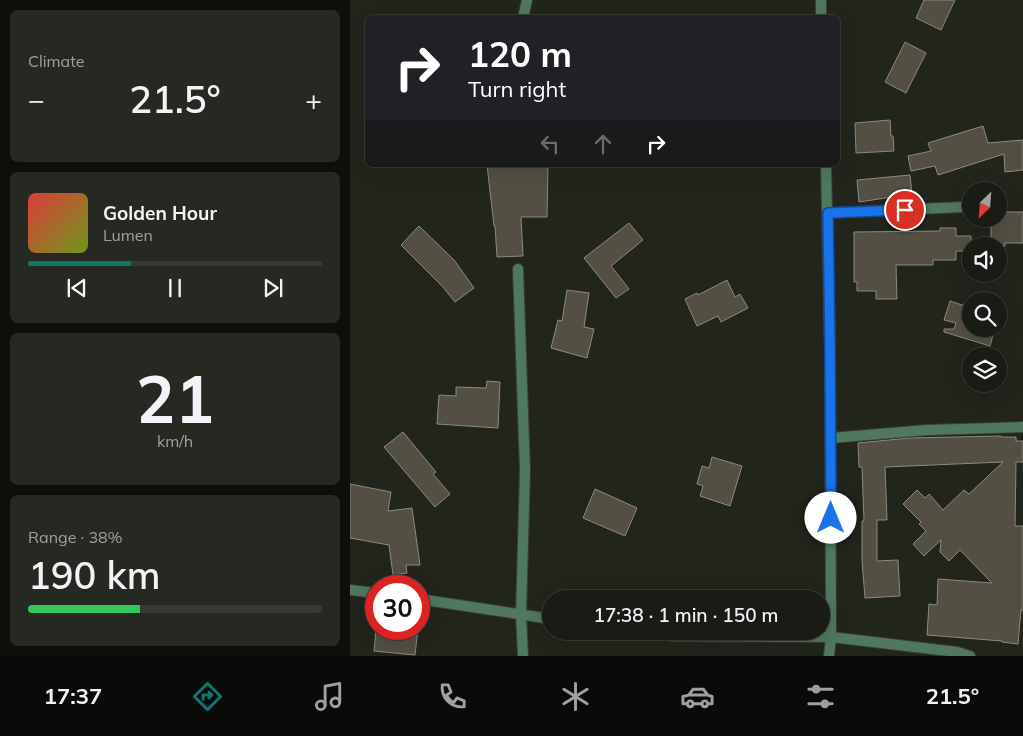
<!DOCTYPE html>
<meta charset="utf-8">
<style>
body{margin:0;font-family:Mulish,sans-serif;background:#262922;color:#f1f3f6;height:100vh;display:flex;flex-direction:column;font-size:19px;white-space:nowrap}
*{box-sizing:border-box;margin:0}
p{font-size:16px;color:#9fa1a0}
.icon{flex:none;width:28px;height:28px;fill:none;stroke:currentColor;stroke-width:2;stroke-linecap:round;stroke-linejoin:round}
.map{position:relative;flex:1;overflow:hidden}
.drawer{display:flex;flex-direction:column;gap:10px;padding:10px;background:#0e0f0b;width:350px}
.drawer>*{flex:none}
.top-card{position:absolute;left:15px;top:15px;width:475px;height:152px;border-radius:8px;box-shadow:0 5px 20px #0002,0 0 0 1px #373a34;background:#202124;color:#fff;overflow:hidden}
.needle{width:32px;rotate:205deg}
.controls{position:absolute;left:612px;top:182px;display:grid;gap:10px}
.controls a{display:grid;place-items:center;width:45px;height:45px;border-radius:50%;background:#191c14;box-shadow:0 5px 20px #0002,0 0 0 1px #373a34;font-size:25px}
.speed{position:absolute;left:15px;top:575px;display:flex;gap:10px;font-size:25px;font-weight:700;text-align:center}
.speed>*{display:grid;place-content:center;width:65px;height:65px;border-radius:50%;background:#191c14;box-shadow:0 5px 20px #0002,0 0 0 1px #373a34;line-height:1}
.speed .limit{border:8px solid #d22;background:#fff;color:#111}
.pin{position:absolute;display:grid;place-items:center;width:42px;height:42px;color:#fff;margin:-21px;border:2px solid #fff;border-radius:50%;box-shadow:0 1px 5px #0007}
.me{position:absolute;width:55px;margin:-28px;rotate:0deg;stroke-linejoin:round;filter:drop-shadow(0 0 4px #0008)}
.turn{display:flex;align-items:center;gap:18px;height:105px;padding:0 20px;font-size:22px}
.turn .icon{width:65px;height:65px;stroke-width:2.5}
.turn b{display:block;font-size:35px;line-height:42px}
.lanes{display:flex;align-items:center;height:48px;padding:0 20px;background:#0003;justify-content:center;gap:25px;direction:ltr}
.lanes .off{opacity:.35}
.big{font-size:38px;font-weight:600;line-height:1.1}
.drawer .widget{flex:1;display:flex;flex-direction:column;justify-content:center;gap:8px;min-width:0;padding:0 18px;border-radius:8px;background:#262922}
.drawer .dial{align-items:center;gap:0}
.dial b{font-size:65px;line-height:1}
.song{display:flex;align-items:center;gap:15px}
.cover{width:60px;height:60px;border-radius:8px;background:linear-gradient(135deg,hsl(0 70% 55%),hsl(80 70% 35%))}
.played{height:5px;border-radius:2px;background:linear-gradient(90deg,#0f766e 35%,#373a34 35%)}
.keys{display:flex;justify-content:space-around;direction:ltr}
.heat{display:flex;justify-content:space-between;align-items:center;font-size:28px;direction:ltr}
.charge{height:8px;border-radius:4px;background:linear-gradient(90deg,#34c759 38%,#373a34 0)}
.trip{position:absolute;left:192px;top:590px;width:288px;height:50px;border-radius:25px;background:#191c14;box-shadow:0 5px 20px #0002,0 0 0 1px #373a34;font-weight:600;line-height:50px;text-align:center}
.menu{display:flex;height:80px;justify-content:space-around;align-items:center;background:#0a0b08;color:#9fa1a0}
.menu .icon{width:35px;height:35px}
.menu .on{color:#0f766e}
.menu b{font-size:22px;color:#f1f3f6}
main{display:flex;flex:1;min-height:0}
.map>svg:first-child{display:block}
</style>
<main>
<section class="drawer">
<div class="widget"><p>Climate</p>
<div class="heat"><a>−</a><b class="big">21.5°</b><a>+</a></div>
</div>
<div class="widget">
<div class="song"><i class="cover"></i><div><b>Golden Hour</b><p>Lumen</p></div></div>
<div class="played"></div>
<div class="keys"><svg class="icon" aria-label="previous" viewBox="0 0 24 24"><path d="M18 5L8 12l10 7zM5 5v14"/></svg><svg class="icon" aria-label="pause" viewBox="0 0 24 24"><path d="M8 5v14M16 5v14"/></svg><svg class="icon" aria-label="next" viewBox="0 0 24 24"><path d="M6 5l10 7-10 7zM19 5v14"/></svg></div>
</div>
<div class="widget dial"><b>21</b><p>km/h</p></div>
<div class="widget"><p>Range · 38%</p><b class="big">190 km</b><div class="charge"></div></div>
</section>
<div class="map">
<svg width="673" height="656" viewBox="0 0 673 656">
<rect width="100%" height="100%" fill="#21251b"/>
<!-- building -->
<g fill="#534f43" stroke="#8e8a7d">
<polygon points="574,0 605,0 591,30 566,18"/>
<polygon points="555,42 576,53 556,93 535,82"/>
<polygon points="540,120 541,136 543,136 544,151 506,153 505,123"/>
<polygon points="633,126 638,143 673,140 673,170 655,172 654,154 588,175 585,166 561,171 558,156 581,151 578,143"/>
<polygon points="137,165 198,165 197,217 171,217 173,256 147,257 145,226 144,226"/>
<polygon points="560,175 562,194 509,202 507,180"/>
<polygon points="649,212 673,212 673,243 655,243 655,246 641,246 641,219 649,219"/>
<polygon points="279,223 293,240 261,266 279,289 266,298 234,258"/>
<polygon points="69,226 104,260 124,288 105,302 93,287 51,245"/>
<polygon points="590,228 606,228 606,236 621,236 621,251 606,251 606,260 583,260 583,265 546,265 547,299 526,299 526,291 507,291 507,282 504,282 504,232 590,231"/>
<polygon points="377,280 385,297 390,294 398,308 371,322 368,316 347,326 335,299 347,293 348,295"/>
<polygon points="217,290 239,293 234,327 244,329 237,358 201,348 208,320 212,321"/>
<polygon points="600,301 621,308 621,329 634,329 644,332 640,346 594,332 594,329 604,329 606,323 594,320"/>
<polygon points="137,381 150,382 148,428 87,424 89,395 106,396 106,387 136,388"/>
<polygon points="53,432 86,472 83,474 100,494 85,507 34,447"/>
<polygon points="651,436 651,437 666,437 666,441 673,441 673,462 666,462 665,526 673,526 673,610 671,610 668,644 652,642 652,641 577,635 579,604 587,605 588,579 642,583 610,550 599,561 590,552 591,540 574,556 563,544 576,531 569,524 571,522 553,504 567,490 575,498 579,494 593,510 614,490 619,494 653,462 535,467 537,520 527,520 527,561 548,560 550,596 515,598 512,560 512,521 514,521 512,467 509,467 508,443 559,438"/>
<polygon points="362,457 392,466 380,506 350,496 353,486 347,484 352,466 359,468"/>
<polygon points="0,484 41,492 38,511 62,508 70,565 56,565 57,573 43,575 39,545 0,538"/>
<polygon points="245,489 287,508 275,536 233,518"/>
<polygon points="26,629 68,629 65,655 24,651"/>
</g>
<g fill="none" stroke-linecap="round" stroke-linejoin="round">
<defs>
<g id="street">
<polyline points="471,0 471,18"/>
<polyline points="173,18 177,0"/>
<polyline points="476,165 480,351 481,637 479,656"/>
<polyline points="478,213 613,207"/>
<polyline points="168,269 175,471 171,614 173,656"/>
<polyline points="481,438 577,430 673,427"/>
<polyline points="0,590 26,593"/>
<polyline points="69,599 201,619"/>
<polyline points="292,631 323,636 481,637 607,652 620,656"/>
</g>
</defs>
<!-- street casing -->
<use href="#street" stroke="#3b3f36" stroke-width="12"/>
<!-- street -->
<use href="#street" stroke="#507760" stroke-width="10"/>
</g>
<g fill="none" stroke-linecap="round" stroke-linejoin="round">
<defs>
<polyline id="route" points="481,518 480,350 478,213 555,210"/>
</defs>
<!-- route casing -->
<use href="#route" stroke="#114b97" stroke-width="12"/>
<!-- route -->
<use href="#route" stroke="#1a73e8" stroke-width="9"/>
</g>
</svg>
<div class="controls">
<a><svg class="needle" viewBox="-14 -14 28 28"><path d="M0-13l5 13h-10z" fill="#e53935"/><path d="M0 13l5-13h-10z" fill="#9fa1a0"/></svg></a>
<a><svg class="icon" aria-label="sound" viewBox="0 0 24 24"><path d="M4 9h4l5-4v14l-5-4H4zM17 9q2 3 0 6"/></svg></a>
<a><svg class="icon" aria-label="search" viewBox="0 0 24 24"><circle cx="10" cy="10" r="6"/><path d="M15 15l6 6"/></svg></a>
<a><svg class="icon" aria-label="layers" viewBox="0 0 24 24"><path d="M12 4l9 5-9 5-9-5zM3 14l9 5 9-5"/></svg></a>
</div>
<div class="speed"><div class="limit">30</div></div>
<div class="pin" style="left:555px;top:210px;background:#d93025"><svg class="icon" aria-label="arrive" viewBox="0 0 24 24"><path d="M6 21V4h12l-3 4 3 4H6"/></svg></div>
<svg class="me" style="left:481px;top:518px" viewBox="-20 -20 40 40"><circle r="19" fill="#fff"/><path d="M0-13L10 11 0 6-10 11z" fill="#1a73e8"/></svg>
<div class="trip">17:38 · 1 min · 150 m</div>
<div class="top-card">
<div class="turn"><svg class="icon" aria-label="right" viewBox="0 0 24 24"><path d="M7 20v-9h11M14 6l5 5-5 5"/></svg><div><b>120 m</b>Turn right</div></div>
<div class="lanes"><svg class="icon off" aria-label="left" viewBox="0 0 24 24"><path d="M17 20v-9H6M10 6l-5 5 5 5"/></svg><svg class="icon off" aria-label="ahead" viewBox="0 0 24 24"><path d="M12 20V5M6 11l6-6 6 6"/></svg><svg class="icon" aria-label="right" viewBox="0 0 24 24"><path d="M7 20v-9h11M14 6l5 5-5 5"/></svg></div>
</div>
</div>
</main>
<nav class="menu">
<b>17:37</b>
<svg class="icon on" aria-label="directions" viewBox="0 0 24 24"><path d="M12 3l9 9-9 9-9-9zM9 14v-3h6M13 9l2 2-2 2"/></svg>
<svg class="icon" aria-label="music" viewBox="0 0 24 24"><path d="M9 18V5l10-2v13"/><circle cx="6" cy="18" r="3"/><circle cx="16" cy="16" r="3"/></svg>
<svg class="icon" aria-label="phone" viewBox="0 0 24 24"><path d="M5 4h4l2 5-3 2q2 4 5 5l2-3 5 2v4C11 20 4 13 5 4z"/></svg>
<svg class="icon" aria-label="climate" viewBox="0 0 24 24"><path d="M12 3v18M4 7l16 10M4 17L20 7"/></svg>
<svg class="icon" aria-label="car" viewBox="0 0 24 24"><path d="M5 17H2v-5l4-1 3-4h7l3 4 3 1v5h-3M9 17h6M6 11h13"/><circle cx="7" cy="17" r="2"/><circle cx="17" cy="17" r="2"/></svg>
<svg class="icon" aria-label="filters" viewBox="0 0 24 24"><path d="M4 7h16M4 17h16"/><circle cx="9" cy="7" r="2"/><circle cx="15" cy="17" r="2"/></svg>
<b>21.5°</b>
</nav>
